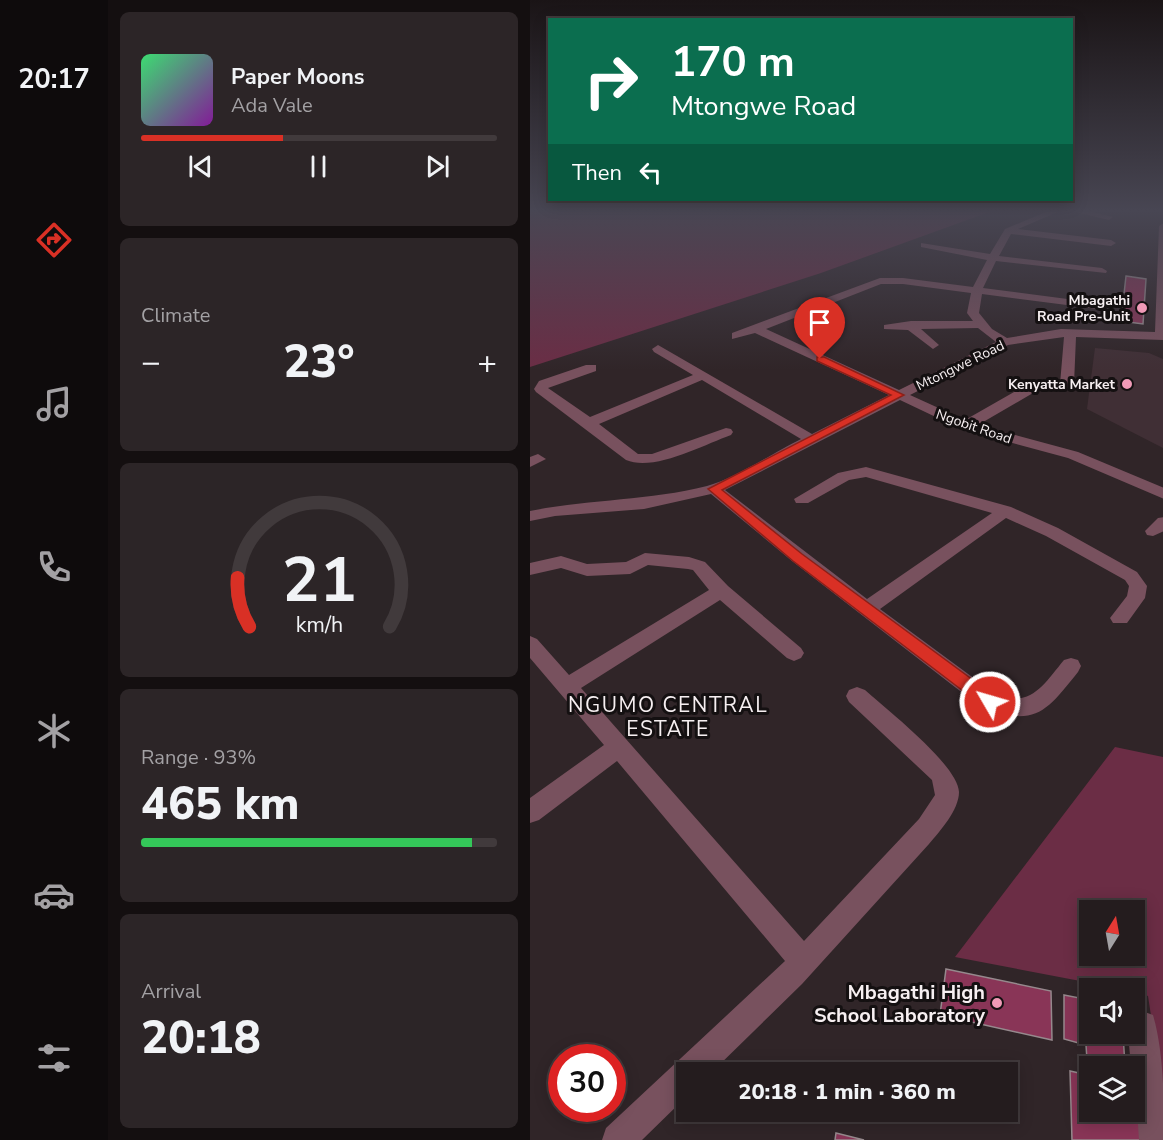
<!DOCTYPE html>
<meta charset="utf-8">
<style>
body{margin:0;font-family:"Nunito Sans",sans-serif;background:#2c2527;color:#f1f3f6;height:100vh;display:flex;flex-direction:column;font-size:22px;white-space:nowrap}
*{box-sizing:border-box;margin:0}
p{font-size:20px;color:#a3a1a4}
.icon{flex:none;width:33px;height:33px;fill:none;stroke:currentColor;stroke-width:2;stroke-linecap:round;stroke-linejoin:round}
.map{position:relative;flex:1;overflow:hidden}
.side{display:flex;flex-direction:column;gap:12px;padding:12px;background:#140f10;width:422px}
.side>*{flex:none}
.top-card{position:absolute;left:18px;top:18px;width:525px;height:183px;border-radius:0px;box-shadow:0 3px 15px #0003,0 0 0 2px #413a3c;background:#0b6e4f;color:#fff;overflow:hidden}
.needle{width:39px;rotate:11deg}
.fabs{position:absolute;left:549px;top:900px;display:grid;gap:12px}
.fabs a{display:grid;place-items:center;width:66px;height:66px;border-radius:0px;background:#241c1e;box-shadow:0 3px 15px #0003,0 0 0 2px #413a3c;font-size:30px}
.speed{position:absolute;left:18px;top:1044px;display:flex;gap:12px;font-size:30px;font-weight:700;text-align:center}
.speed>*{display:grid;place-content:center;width:78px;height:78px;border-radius:50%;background:#241c1e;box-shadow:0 3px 15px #0003,0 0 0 2px #413a3c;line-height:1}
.speed .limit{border:9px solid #d22;background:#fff;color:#111}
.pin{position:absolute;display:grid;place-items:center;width:51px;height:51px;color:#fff;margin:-62px -26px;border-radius:50% 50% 50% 0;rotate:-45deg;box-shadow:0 0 6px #0007}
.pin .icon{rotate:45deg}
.me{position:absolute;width:66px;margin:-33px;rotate:308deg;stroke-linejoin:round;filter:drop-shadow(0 0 4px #0008)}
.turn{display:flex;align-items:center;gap:21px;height:126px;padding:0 24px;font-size:27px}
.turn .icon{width:78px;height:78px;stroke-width:2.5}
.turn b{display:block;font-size:42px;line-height:51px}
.then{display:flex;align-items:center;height:57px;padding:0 24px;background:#0003;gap:12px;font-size:22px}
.big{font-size:45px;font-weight:800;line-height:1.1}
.side .card{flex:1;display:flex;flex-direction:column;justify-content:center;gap:9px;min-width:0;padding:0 21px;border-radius:9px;background:#2c2527}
.side .dial{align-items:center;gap:0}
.dial svg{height:156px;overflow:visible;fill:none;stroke:#413a3c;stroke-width:7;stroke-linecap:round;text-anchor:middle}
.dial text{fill:#f1f3f6;stroke:none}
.song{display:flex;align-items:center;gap:18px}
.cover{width:72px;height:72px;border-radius:9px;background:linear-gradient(135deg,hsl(140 70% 55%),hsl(290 70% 35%))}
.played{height:6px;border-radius:3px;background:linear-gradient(90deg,#d93025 40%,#413a3c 40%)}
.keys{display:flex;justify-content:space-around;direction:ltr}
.heat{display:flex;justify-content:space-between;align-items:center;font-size:33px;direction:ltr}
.charge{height:9px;border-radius:4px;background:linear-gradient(90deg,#34c759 93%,#413a3c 0)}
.trip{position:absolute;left:146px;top:1062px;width:342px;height:60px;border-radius:0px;background:#241c1e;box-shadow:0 3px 15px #0003,0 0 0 2px #413a3c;font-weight:800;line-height:60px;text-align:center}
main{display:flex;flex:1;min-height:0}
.dock{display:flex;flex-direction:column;width:108px;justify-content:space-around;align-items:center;background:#0e0b0c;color:#a3a1a4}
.dock .icon{width:42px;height:42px}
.dock .selected{color:#d93025}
.dock b{font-size:27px;color:#f1f3f6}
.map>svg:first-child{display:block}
</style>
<main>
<nav class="dock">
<b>20:17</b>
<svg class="icon selected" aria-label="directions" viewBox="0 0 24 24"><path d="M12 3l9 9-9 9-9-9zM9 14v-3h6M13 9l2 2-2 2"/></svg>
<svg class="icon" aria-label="music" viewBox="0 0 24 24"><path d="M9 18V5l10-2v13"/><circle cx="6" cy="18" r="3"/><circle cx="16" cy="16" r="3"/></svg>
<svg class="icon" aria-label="phone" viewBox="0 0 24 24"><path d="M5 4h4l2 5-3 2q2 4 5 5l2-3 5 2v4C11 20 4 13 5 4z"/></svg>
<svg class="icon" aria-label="climate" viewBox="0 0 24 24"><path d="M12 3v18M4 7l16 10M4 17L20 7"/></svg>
<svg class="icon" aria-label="car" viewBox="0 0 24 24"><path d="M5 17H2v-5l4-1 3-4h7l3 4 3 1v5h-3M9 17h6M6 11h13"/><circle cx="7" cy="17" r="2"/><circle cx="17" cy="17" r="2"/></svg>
<svg class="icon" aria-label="filters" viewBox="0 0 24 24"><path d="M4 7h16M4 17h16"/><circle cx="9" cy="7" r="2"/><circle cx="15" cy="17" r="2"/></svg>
</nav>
<section class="side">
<div class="card">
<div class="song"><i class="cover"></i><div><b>Paper Moons</b><p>Ada Vale</p></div></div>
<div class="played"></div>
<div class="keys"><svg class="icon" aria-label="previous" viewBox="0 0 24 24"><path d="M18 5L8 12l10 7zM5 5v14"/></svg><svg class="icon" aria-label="pause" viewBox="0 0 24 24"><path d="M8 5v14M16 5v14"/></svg><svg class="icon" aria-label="next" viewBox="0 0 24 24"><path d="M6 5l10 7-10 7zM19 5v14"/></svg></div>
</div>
<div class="card"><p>Climate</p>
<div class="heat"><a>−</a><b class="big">23°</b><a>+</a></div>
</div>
<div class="card dial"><svg viewBox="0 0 100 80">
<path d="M14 69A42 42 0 1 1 86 69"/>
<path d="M14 69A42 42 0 0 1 8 44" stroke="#d93025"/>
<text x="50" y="56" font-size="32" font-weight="700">21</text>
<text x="50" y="72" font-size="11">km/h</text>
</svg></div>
<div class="card"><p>Range · 93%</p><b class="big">465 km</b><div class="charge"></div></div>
<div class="card"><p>Arrival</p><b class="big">20:18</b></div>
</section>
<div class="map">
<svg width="634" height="1140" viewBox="0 0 634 1140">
<rect width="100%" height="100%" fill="#302528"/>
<!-- built -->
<polygon fill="#402f35" points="565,348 619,353 633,359 633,448 557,409"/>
<!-- green -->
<g fill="#6b2d45" fill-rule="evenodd">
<polygon points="0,211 462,211 291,273 0,367"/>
<path d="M585,747L633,757V1094L618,996L605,992L604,988H587L425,957ZM560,910H604V956H560Z"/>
</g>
<!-- building -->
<g fill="#893557" stroke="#96898d" stroke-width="1.5">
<polygon points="596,276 616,279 613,324 591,321"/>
<polygon points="416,969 521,991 522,1040 410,1015"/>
<polygon points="534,995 560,1000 560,1034 593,1034 595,1066 560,1066 560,1112 604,1112 604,1087 613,1088 620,1140 542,1140 540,1071 558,1075 556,1045 534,1039"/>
<polygon points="306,1133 334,1140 305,1140"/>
</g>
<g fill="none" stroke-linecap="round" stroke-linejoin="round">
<!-- minor -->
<g fill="#78515e" fill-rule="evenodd">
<path d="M518,211H530L488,229L581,240L586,243L581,246L481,234L469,256L572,268L577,271L576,273L466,261L453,288L568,303L574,306L568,309L452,294L449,313L462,329L477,338L531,329L625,332L629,226L634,223V340L546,337L544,384L537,388L530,384L534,337L478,345L380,395L435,420L493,387H503V393L448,425L548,452L634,488V499L538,458L431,429L370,400L195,490L337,599L462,513L336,477L319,480L278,503H266L264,499L308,473L336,467L481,507L528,528L607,572L617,586L615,598L597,623H583L580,618L597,596L599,586L595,580L516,536L476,518L350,609L468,696C502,707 514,684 534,660L541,658L548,660L551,666L548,672C516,712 506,727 452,708L262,561L181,494L114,509L25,516L0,521V511C59,499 118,501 177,486C203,479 245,452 271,439L172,380L69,424L108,454H122L196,428L201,429L203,432L201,435C173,445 124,472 96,460L6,392L4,389L9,381L56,365H66V371L18,388L60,417L163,375L124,352L122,349L128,345L282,434L359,395L225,333L202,339V333L350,278H373L443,287L457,260L391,247V243L460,254L475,229ZM351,284H373L441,293L437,313L443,321H381L354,325V329L378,330L403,349L409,345L391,329L448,328L466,342L369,390L236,329Z"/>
<polygon points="541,211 559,211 583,217 579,220"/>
<polygon points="8,454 16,459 0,467 0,457"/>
<polygon points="634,517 634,531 623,536 617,535 615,531 628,518"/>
<path d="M115,553L159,557L175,562L198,586L271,648L274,653L271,658L264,661L257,658L190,600L51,688L274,941L389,819L405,795L402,780L319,702L316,696L319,690L327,687L335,690C356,709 428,765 429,792C429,810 410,831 399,844L272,984L182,1072H156V1097L112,1140H72L76,1128L255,961L87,761L9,820L0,823V798L74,745L0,658V636L7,639L39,675L179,590L163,570L158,569L118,565L100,574L57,576L31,568L0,575V563L31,556L57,564L96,562Z"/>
<path d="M612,1011L623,1015C634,1053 634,1100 634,1140H609L604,1066H601L598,1034H604V1014Z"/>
</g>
</g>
<!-- sky -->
<linearGradient id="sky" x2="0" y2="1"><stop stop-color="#1a1416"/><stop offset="0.57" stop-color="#484653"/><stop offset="1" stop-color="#484653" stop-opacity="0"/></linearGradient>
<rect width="634" height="370" fill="url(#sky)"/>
<!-- route -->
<polygon fill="#d93025" stroke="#8d1f18" stroke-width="1.5" points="287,357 294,357 374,395 192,490 272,554 466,697 468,702 466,707 454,707 263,561 178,489 361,395 287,361"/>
<!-- markers -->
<g fill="#f09ab7" stroke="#141011" stroke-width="2">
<circle cx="612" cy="308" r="6"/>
<circle cx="597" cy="384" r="6"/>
<circle cx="467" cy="1003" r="6"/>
</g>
<g text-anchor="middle" stroke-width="6" stroke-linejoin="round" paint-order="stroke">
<!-- far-poi labels -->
<g font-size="14" font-weight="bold" fill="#f6eff1" stroke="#141011" text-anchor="end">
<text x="600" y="305">Mbagathi<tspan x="600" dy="16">Road Pre-Unit</tspan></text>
<text x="585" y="389">Kenyatta Market</text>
</g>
<!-- far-street labels -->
<g font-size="14" fill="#f6eff1" stroke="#141011">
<text transform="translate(430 365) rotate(-26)" y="5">Mtongwe Road</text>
<text transform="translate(444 426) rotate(19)" y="5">Ngobit Road</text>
</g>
<!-- near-poi labels -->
<g font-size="20" font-weight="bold" fill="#f6eff1" stroke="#141011" text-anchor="end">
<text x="455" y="999">Mbagathi High<tspan x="455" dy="23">School Laboratory</tspan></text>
</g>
<!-- near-neighbourhood labels -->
<g font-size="21" letter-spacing="1.5" fill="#f6eff1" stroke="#141011">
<text x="138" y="712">NGUMO CENTRAL<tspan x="138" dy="24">ESTATE</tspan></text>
</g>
</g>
</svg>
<div class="fabs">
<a><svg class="needle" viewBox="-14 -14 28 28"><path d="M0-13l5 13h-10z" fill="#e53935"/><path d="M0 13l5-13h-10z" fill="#a3a1a4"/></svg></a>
<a><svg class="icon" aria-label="sound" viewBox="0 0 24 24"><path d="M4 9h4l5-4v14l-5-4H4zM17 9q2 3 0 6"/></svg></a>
<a><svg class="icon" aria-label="layers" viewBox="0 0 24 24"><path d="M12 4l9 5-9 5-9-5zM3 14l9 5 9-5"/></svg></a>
</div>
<div class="speed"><div class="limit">30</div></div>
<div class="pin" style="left:290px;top:359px;background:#d93025"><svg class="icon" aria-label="arrive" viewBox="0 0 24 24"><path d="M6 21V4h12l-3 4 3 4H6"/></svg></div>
<svg class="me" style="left:460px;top:702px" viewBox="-20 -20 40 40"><circle r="17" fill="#d93025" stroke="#fff" stroke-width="3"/><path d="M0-11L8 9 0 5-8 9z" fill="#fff"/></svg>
<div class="trip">20:18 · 1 min · 360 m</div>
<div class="top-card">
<div class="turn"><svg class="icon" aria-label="right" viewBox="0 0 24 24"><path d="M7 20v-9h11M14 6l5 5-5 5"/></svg><div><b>170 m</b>Mtongwe Road</div></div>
<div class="then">Then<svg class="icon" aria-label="left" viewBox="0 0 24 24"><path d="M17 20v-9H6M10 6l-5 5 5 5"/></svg></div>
</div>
</div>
</main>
